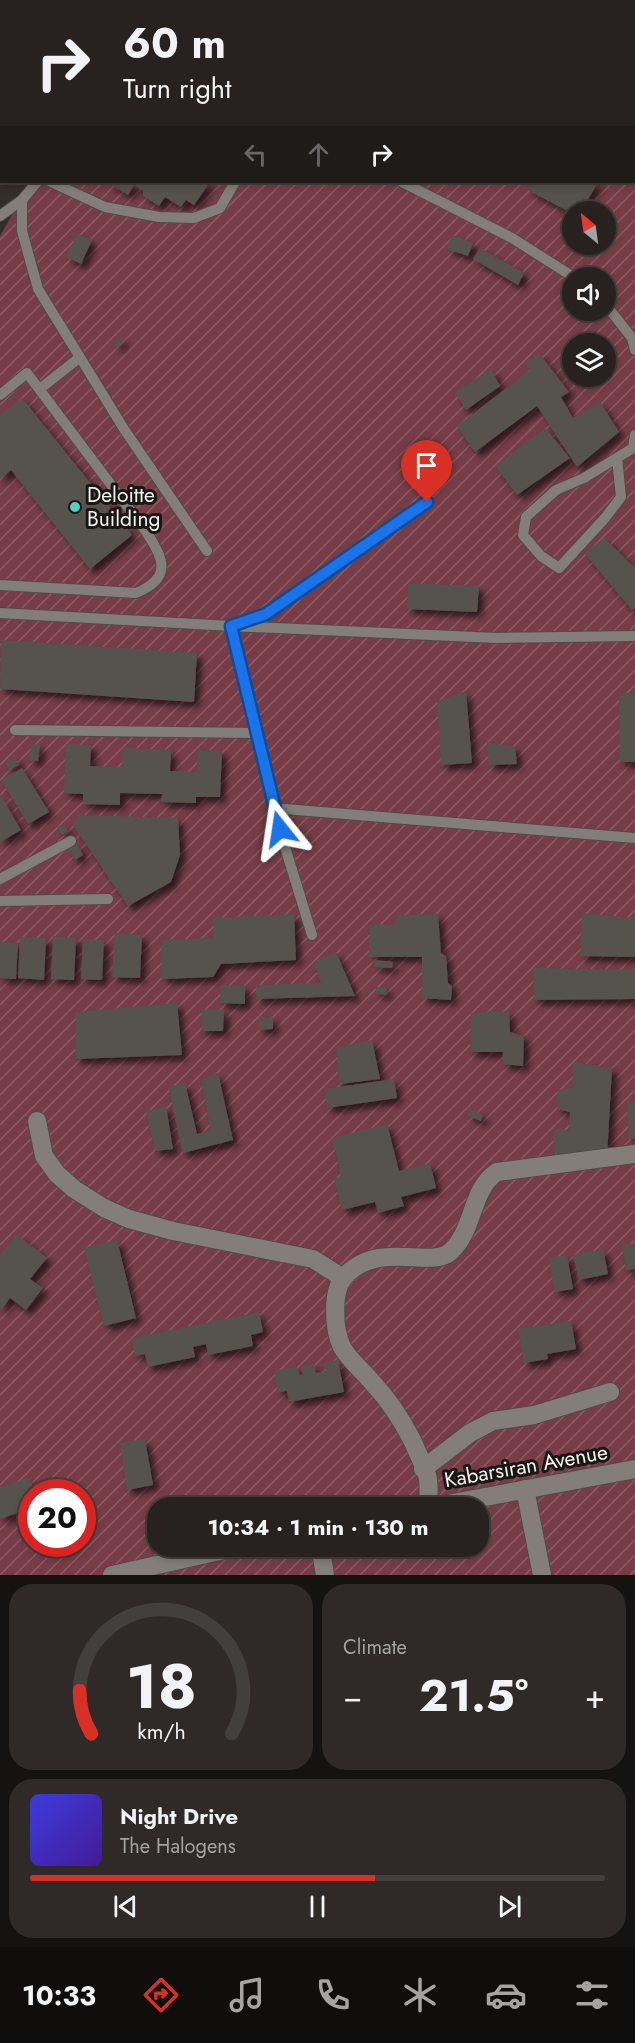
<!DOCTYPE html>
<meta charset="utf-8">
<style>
body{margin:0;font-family:Jost,sans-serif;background:#2f2a28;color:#f1f3f6;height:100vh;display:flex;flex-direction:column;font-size:22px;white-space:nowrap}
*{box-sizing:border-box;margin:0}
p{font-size:20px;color:#a4a4a4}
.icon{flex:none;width:33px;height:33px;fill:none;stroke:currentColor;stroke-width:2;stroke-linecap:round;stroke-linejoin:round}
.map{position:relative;height:1575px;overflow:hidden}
.side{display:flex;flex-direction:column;gap:9px;padding:9px;background:#151311;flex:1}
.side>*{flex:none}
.top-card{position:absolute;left:0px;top:0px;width:636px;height:183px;box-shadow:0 3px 9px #0003,0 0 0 2px #433f3d;background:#27221f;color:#f1f3f6;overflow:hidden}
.needle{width:39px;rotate:331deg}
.controls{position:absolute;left:562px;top:201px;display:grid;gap:12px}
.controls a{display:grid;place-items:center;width:54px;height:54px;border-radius:50%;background:#27221f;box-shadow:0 3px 9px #0003,0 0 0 2px #433f3d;font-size:30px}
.speed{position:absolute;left:18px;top:1479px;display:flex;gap:12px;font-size:30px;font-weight:700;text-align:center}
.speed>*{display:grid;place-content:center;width:78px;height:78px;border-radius:50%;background:#27221f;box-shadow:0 3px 9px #0003,0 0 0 2px #433f3d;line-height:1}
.speed .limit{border:9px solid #d22;background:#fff;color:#111}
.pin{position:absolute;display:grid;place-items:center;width:51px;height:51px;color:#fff;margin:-62px -26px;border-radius:50% 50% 50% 0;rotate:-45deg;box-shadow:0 0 6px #0007}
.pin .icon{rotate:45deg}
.me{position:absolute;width:66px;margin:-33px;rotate:345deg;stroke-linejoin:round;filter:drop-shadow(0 0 4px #0008)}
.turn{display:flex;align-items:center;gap:21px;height:126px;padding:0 24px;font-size:27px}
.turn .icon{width:78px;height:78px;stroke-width:2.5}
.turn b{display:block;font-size:42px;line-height:51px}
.lanes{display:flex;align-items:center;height:57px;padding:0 24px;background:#0003;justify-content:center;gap:30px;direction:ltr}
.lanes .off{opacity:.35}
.big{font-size:45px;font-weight:700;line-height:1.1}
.side .card{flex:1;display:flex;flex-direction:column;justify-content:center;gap:9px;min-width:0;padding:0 21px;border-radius:24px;background:#2f2a28}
.side .dial{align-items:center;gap:0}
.dial svg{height:156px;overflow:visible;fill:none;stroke:#433f3d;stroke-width:7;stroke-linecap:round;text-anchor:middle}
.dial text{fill:#f1f3f6;stroke:none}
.song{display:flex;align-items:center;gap:18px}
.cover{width:72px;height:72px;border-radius:9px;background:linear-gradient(135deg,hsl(240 70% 55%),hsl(260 70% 35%))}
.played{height:6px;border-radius:3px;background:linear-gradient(90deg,#d93025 60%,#433f3d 60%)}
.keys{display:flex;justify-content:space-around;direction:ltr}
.heat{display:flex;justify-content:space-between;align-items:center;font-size:33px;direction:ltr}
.side .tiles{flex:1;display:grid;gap:9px;grid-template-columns:1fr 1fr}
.card:last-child{grid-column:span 2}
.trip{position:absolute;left:147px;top:1497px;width:342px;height:60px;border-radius:24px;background:#27221f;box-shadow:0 3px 9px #0003,0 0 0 2px #433f3d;font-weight:700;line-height:60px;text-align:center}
.dock{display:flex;height:96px;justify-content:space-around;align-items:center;background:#100e0c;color:#a4a4a4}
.dock .icon{width:42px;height:42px}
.dock .on{color:#d93025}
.dock b{font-size:27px;color:#f1f3f6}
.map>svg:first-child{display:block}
</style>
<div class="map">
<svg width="635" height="1575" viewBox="0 0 635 1575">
<defs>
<pattern id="garden-furrows" width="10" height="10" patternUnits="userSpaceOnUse" patternTransform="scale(1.5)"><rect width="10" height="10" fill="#773d47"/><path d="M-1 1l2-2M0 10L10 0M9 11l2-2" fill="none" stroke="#8b5a62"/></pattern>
<filter id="shadow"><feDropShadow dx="5.5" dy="5.5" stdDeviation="3" flood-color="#0009"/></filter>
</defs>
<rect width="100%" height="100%" fill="#342e29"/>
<!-- garden -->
<path fill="url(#garden-furrows)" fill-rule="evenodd" d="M134,0H635V1575H0V236L31,182H634V2ZM573,212H606V244H573ZM573,278H606V310H573ZM573,344H606V376H573ZM32,1492H82V1544H32ZM158,1508H478V1546H158Z"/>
<!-- building -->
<g fill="#55524b" filter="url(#shadow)">
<polygon points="107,182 210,182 194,205 186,200 181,207 165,197 159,206 143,196 143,191 134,185 128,195"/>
<polygon points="532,182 598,182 581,212 573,212 573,214 528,190"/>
<polygon points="77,234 92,240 81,264 66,257"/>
<polygon points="452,235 473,243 468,256 447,249"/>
<polygon points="480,248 524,273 518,285 473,259"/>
<polygon points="119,337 124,340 118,347 113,344"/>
<polygon points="539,353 569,392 561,397 573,418 600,402 619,432 577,467 537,406 475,452 457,426 530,370 526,362"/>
<polygon points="491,369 500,386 466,410 455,392"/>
<polygon points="22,398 132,535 90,569 11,470 0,479 0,415"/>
<polygon points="545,428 570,458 517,495 495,466"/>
<polygon points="604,538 635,568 635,608 632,610 584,553"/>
<polygon points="408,583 479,586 477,612 407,609"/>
<polygon points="1,640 197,653 194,702 0,689"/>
<polygon points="466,691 472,763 441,765 437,701"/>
<polygon points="635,692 635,762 620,762 619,694"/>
<polygon points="487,742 515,747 517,764 489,765"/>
<polygon points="31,744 40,745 38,761 29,760"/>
<polygon points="66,744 91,745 90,766 122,767 123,748 171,750 170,771 197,772 198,750 222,751 220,797 196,797 196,803 161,802 162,794 120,793 120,805 83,804 83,794 64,793"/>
<polygon points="15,757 19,765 10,770 5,763"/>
<polygon points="22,768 49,812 28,824 1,780"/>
<polygon points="0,794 21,830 0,842"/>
<polygon points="78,815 178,818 180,855 171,882 128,906 73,825"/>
<polygon points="63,824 68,831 62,835 57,827"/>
<polygon points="76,843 83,855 75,860 68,848"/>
<polygon points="582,913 635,918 635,957 580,956"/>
<polygon points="294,914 296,960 221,964 213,977 162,979 161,940 214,938 213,918"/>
<polygon points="438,914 441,953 446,956 448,983 452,986 451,1000 422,998 422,957 369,957 370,924 394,925 397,915"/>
<polygon points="115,933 142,935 140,978 112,977"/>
<polygon points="53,936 76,938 74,980 51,979"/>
<polygon points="20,937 46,938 44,980 18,978"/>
<polygon points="83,939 104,940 102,980 81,979"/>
<polygon points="0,942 18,943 16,979 0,978"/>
<polygon points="336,952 355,996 256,999 257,985 321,983 313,962"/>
<polygon points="375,960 393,962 392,968 374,967"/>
<polygon points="533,968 635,970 635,999 534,1000"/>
<polygon points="221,985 245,986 245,1004 220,1003"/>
<polygon points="376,987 387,988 386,995 375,993"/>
<polygon points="177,1003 182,1055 75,1059 76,1012"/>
<polygon points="202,1010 224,1010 223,1031 201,1031"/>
<polygon points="509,1011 510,1032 524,1036 523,1066 502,1064 503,1052 470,1052 471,1013"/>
<polygon points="259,1018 273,1018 273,1029 259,1030"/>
<polygon points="372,1040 380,1079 339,1084 336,1048"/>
<polygon points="573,1062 612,1068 607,1157 554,1153 553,1128 569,1131 570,1112 557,1109 558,1090 572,1088"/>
<polygon points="218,1073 233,1140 183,1153 168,1087 185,1083 197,1134 211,1131 201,1080"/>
<polygon points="394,1079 397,1098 327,1108 325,1089"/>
<polygon points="635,1101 635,1139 629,1139 627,1102"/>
<polygon points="166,1106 173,1149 155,1151 146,1111"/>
<polygon points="470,1109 483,1115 481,1121 467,1115"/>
<polygon points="387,1124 399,1171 430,1163 436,1188 401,1197 404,1206 378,1213 375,1202 342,1210 334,1178 341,1176 332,1138"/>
<polygon points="16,1234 47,1258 30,1279 43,1288 26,1310 10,1298 0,1311 0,1255"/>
<polygon points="117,1240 136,1318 104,1326 84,1248"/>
<polygon points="635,1243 635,1269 626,1270 622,1245"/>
<polygon points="603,1249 608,1274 579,1280 573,1255"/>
<polygon points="567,1255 573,1289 555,1292 549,1258"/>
<polygon points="259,1312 263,1332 251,1335 253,1346 208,1355 206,1344 193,1347 195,1357 148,1367 145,1354 135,1356 132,1338"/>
<polygon points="571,1321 576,1349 547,1354 548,1359 524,1363 518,1329"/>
<polygon points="338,1360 344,1392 289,1402 287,1391 278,1392 274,1371 297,1367 299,1375 303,1374 301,1367 314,1364 316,1373 326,1371 324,1363"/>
<polygon points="145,1439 153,1485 127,1490 120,1443"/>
<polygon points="29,1478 34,1492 32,1492 32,1508 0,1519 0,1487"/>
</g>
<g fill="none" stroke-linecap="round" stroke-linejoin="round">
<defs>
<g id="service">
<polyline points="150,2 150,0"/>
<polyline points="221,2 222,0"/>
<polyline points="37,182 22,200 22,231 38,289 124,429 207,551"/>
<polyline points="51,182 105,207 159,217 194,218 220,208 235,182"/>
<polyline points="402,182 512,238 575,278"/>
<polyline points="0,216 22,200"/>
<polyline points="606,305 632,338 635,350"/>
<polyline points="41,388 79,358"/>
<path d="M0,395L27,373L145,530C163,558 174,577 136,593L0,585"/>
<polyline points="617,458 621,497 605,518 559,568 541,556 523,535 526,517 556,490 584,478 633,448 635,435"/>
<polyline points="0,613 231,626 273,808 312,935"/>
<polyline points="237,624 266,614 427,502"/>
<polyline points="231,626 497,638 635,636"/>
<polyline points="15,730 258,733"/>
<polyline points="273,808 635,838"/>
<polyline points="0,879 71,841"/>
<polyline points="0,901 108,899"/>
</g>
<g id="minor">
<polyline points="37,1121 44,1156 57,1174 74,1189 104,1208 129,1219 173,1231 313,1259 343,1278"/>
<polyline points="423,1469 470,1433 493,1421 534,1415 610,1392"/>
<polyline points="525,1489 542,1575"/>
<path d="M428,1507C428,1498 430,1484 427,1475C424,1465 417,1452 413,1442C403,1422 387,1398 372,1382C363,1371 349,1360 342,1347C334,1331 331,1292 344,1277C378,1239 431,1269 450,1252C475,1230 470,1190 497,1172L635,1154"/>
<polyline points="426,1508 635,1469"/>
<polyline points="320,1546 325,1575"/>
<polyline points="112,1575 242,1546"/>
</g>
<g id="trunk">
<polyline points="82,2 82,0"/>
<polyline points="0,140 2,138"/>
</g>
</defs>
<!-- service casing -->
<use href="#service" stroke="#504b47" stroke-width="12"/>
<!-- minor casing -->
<use href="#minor" stroke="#504b47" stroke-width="20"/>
<!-- trunk casing -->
<use href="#trunk" stroke="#504b47" stroke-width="20"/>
<!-- service -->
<use href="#service" stroke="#847e78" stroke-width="10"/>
<!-- minor -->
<use href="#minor" stroke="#847e78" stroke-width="18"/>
<!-- trunk -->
<use href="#trunk" stroke="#ce8874" stroke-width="18"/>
</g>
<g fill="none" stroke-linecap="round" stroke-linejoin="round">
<defs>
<polyline id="route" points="280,829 231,626 266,614 427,502"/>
</defs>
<!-- route casing -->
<use href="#route" stroke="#114b97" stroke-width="15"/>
<!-- route -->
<use href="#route" stroke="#1a73e8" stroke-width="10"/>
</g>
<!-- markers -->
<circle fill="#56cec3" stroke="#191715" stroke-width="2" cx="75" cy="507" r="6"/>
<g text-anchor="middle" stroke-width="6" stroke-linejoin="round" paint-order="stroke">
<!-- poi labels -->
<g font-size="21" fill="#f6f2ef" stroke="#191715" text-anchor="start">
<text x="87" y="502">Deloitte<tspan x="87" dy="24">Building</tspan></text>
</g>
<!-- street labels -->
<g font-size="21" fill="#f6f2ef" stroke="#191715">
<text transform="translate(526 1466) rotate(-10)" y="7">Kabarsiran Avenue</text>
</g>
</g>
</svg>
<div class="controls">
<a><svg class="needle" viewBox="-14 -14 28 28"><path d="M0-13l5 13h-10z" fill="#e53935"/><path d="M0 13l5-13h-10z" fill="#a4a4a4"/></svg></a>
<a><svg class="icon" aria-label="sound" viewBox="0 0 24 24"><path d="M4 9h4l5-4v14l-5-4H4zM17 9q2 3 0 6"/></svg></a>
<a><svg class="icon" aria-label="layers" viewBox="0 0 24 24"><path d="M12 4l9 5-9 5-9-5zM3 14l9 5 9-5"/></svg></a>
</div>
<div class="speed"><div class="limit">20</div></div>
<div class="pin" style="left:427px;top:502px;background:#d93025"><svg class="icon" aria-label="arrive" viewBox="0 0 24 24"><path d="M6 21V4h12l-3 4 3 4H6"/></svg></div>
<svg class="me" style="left:280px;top:829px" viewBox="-20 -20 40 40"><path d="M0-17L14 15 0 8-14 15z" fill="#1a73e8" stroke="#fff" stroke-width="4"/></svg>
<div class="trip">10:34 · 1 min · 130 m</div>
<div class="top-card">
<div class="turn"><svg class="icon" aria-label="right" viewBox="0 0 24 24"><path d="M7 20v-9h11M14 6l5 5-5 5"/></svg><div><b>60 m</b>Turn right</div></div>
<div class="lanes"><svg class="icon off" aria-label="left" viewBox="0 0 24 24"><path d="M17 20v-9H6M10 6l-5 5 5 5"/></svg><svg class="icon off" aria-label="ahead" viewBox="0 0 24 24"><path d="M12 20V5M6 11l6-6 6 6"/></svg><svg class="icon" aria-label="right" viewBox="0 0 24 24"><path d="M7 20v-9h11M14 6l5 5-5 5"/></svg></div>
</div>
</div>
<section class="side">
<div class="tiles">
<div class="card dial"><svg viewBox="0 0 100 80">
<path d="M14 69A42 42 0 1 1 86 69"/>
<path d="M14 69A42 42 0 0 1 8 47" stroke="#d93025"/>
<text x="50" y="56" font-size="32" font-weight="700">18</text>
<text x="50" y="72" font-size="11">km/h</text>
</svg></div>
<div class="card"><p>Climate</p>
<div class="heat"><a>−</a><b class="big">21.5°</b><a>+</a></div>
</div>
<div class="card">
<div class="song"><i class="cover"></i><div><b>Night Drive</b><p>The Halogens</p></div></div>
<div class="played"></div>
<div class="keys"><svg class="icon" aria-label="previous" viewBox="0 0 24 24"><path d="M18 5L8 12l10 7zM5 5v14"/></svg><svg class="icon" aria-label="pause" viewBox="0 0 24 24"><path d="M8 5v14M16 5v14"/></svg><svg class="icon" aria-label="next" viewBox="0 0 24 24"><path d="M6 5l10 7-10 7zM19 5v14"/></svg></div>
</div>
</div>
</section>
<nav class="dock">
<b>10:33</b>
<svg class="icon on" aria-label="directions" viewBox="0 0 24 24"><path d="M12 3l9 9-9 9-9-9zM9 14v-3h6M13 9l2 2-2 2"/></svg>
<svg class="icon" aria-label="music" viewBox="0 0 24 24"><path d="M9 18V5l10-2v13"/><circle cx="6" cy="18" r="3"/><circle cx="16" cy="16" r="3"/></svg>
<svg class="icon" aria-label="phone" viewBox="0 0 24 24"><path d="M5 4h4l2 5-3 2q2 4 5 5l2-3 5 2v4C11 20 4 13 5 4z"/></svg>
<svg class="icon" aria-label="climate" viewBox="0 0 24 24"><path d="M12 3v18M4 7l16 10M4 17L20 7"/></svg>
<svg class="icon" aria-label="car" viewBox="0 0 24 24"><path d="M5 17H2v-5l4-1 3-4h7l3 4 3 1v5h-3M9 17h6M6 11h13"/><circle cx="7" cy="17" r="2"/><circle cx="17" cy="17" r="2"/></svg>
<svg class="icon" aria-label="filters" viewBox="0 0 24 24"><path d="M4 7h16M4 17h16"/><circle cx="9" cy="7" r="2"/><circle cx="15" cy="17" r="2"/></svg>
</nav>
